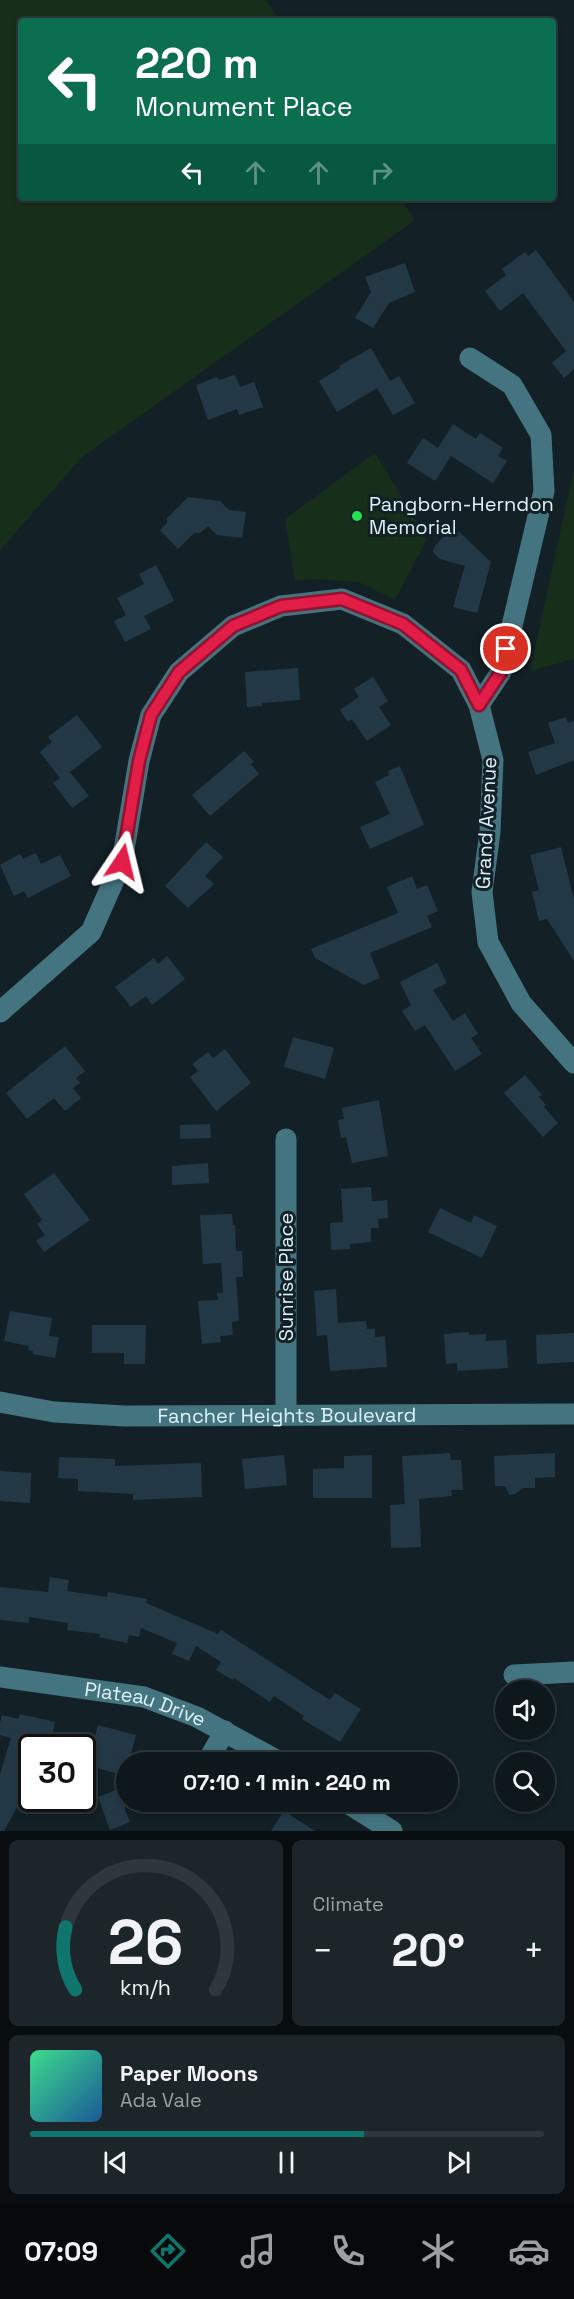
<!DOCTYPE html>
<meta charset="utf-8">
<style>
body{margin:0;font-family:"Space Grotesk",sans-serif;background:#1c2529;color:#f1f3f6;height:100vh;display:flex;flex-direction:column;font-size:22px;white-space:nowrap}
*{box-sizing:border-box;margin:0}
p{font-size:20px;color:#9ba0a3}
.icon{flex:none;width:33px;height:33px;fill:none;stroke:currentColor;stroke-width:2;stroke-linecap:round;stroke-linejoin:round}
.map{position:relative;height:1831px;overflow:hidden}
.panel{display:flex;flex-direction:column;gap:9px;padding:9px;background:#080d0f;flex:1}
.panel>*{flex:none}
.banner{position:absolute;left:18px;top:18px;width:538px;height:183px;border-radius:6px;box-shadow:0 3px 9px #0003,0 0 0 2px #2e373b;background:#0b6e4f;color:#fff;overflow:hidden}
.buttons{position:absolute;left:495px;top:1680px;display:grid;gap:12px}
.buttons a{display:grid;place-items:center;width:60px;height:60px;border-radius:50%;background:#0e181c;box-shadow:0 3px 9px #0003,0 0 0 2px #2e373b;font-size:30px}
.speed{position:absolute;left:18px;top:1734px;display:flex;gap:12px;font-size:30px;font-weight:700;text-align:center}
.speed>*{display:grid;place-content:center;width:78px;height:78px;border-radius:50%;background:#0e181c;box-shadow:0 3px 9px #0003,0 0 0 2px #2e373b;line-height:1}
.speed .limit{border:3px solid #111;border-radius:9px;background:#fff;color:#111}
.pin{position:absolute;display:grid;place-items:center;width:51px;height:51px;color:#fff;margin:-26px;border:3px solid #fff;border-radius:50%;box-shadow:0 2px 6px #0007}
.me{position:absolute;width:66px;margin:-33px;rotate:10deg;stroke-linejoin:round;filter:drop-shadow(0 0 4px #0008)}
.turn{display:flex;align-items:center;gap:21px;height:126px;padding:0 18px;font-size:27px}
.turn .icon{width:78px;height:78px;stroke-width:2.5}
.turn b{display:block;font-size:42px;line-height:51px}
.lanes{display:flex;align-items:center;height:57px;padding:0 18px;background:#0003;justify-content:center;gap:30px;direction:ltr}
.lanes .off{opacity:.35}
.big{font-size:45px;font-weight:600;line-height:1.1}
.panel .tile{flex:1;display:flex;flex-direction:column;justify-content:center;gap:9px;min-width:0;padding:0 21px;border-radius:9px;background:#1c2529}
.panel .dial{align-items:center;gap:0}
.dial svg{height:156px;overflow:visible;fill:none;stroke:#2e373b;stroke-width:7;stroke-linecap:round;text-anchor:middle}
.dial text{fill:#f1f3f6;stroke:none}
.song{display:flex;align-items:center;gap:18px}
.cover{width:72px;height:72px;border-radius:9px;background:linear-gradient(135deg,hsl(150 70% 55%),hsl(210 70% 35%))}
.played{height:6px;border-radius:3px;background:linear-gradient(90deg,#0f766e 65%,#2e373b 65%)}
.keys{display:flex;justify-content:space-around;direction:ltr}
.heat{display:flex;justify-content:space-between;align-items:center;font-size:33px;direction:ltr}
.panel .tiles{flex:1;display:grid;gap:9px;grid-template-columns:1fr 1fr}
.tile:last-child{grid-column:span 2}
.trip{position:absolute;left:116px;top:1752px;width:342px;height:60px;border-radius:30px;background:#0e181c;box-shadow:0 3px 9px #0003,0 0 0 2px #2e373b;font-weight:600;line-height:60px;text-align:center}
.dock{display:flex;height:96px;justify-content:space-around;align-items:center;background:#060a0b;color:#9ba0a3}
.dock .icon{width:42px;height:42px}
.dock .selected{color:#0f766e}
.dock b{font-size:27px;color:#f1f3f6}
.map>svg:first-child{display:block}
</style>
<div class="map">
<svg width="574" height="1831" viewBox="0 0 574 1831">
<rect width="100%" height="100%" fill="#132026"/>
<!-- green -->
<g fill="#172f1a">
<polygon points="0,0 266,0 280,21 21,21 21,198 400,198 415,220 81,458 0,550"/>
<polygon points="375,453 427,539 395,600 359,582 314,579 295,581 285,519"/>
<polygon points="574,469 574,659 530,671"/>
</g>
<!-- building -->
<g fill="#223945">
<polygon points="536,250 574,302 574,369 564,378 552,363 566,351 523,293 500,311 485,291 506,275 502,269 525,252 528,256"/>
<polygon points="405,263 415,292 389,303 373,328 355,318 371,292 365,277"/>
<polygon points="371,348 390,381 399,376 415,403 393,415 377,388 337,412 319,381 340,368 339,366"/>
<polygon points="235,375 240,387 254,382 263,407 239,415 237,409 208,420 196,385 217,377 219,380"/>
<polygon points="453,424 476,439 480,433 503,448 498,456 507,461 493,483 451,456 435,481 407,463 423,438 438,448"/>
<polygon points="188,497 220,501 229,510 246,512 242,538 217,535 208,526 200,533 194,533 178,549 160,530 167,523 167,518"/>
<polygon points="453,526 491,562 477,613 453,607 465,566 440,559 433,552 435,546"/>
<polygon points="156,565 174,601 144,616 151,629 125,642 114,621 126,615 117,598 144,584 139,574"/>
<polygon points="298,668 300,700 262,703 262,706 247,707 245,672"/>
<polygon points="373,677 388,701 379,707 391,725 367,741 352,719 348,722 340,710 359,697 354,689"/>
<polygon points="77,715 102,747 70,772 89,796 72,808 53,783 60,778 40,752 52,742 48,737"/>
<polygon points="566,717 568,723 574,721 574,760 536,775 528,752 555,743 548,723"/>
<polygon points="244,751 254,762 251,764 259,774 210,816 192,795"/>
<polygon points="400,766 424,825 370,849 360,827 390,814 375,782 389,775 388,771"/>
<polygon points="206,842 223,857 205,876 214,884 188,908 165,886"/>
<polygon points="561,847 574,899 574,961 547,919 539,921 532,892 539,890 530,855"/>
<polygon points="36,853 41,864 60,855 71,876 28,898 24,891 14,896 0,865 20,854 23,859"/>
<polygon points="412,876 417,889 427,885 438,911 427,916 432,927 370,953 380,978 364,985 315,958 311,949 398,913 387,887"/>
<polygon points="167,956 185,979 152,1005 146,996 131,1007 115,987 154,958 158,964"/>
<polygon points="437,963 447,983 433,990 453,1021 465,1013 478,1034 471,1038 482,1054 455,1071 425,1025 415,1031 402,1011 411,1005 400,982"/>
<polygon points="293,1037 334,1048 325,1079 284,1067"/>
<polygon points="65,1046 85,1071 76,1078 80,1083 73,1088 81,1098 65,1111 54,1098 27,1119 6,1093"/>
<polygon points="225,1049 251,1083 216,1111 190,1077 198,1071 192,1064 208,1052 213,1058"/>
<polygon points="525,1075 542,1095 539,1097 546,1105 544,1107 558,1123 543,1137 504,1093"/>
<polygon points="379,1100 388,1156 352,1163 346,1137 341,1138 338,1120 344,1119 342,1108"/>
<polygon points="210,1124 211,1138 180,1139 180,1125"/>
<polygon points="208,1163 209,1183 172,1185 172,1166"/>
<polygon points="54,1173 90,1220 44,1252 36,1241 45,1235 37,1224 42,1220 24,1194"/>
<polygon points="371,1187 372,1201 387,1200 388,1218 378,1219 379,1228 371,1228 371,1242 350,1244 350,1249 331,1250 330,1223 343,1222 341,1189"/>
<polygon points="440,1208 471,1223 474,1215 497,1226 482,1258 428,1232"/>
<polygon points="232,1214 233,1225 235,1225 236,1251 242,1251 243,1277 236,1277 239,1321 232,1322 233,1335 220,1336 221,1342 202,1344 198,1301 218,1300 217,1293 223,1293 221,1263 203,1264 200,1215"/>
<polygon points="336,1289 338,1323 366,1321 367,1329 375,1329 375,1337 385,1336 387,1367 330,1371 327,1335 317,1336 314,1291"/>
<polygon points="10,1311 52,1318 49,1336 59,1337 55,1358 33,1354 33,1351 28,1350 29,1346 4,1341"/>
<polygon points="92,1325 146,1325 145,1364 124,1364 124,1353 92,1353"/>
<polygon points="469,1332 469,1335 486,1334 486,1341 506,1340 508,1368 457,1371 457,1363 446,1364 444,1334"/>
<polygon points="574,1333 574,1362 537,1364 536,1335"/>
<polygon points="450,1453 451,1460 461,1460 463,1490 451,1490 452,1496 419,1499 421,1547 391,1548 390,1505 405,1504 402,1456"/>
<polygon points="555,1453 555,1477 535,1478 535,1488 523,1488 515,1494 509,1495 505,1486 495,1486 494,1456"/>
<polygon points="284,1455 287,1485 245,1489 242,1459"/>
<polygon points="372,1455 372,1498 313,1498 313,1469 344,1468 344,1456"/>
<polygon points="59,1457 115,1459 115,1466 201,1463 202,1497 133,1500 133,1494 78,1491 78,1479 58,1478"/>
<polygon points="0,1471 31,1473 30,1503 0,1501"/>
<polygon points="50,1577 69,1580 67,1591 107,1597 108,1592 147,1599 146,1603 218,1634 221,1630 330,1700 335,1693 361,1709 340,1742 302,1719 304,1716 274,1696 270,1702 234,1678 233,1680 216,1670 221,1662 196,1646 189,1661 172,1654 177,1643 141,1628 139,1637 129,1635 127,1643 99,1637 100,1634 67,1630 68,1623 29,1617 29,1623 0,1620 0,1587 48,1592"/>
<polygon points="20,1714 55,1722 49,1748 32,1748 32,1766 20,1805 19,1804 4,1831 0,1831 0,1774 11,1738 0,1735 0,1723 2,1715 18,1719"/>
<polygon points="98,1725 136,1735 129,1762 126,1762 125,1776 87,1765"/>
<polygon points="126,1786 125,1810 130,1822 110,1830 98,1797"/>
<polygon points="284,1811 315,1831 271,1831"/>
</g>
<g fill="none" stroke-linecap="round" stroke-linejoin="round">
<!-- minor -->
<g stroke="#44747f" stroke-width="21">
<polyline points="470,358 512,385 541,435 544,491 501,672 479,705"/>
<polyline points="0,1012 91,932 122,862 139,761 151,715 179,672 233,626 281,606 342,599 403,624 461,670 479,705 493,760 490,832 482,892 488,942 521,1003 574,1063"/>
<path id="s1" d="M0,1402L54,1412L125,1416L574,1414"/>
<polyline points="286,1415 286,1139"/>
<polyline points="514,1675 574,1672"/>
<path id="s2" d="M0,1677L144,1697L197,1717L280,1762"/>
<polyline points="207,1762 225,1731"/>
<polyline points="346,1802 392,1831"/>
</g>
</g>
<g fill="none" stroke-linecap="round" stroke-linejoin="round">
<defs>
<polyline id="route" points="122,862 139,761 151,715 179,672 233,626 281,606 342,599 403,624 461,670 479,705 501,672 506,649"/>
</defs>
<!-- route casing -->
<use href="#route" stroke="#92132f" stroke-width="15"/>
<!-- route -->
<use href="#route" stroke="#e11d48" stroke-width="10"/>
</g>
<!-- markers -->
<circle fill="#21e251" stroke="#132026" stroke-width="2" cx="357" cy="516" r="6"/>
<g text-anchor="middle" stroke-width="6" stroke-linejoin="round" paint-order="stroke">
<!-- poi labels -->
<g font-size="20" fill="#ddf3fa" stroke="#132026" text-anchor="start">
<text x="369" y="511">Pangborn-Herndon<tspan x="369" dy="23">Memorial</tspan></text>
</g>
<!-- street labels -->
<g font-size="20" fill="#ddf3fa" stroke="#132026">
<text transform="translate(486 823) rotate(-87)" y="7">Grand Avenue</text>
<text transform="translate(286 1277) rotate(-90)" y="7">Sunrise Place</text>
<text dy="7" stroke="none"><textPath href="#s1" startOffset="288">Fancher Heights Boulevard</textPath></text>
<text dy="7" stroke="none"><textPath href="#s2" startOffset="148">Plateau Drive</textPath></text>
</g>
</g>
</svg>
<div class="buttons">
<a><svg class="icon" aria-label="sound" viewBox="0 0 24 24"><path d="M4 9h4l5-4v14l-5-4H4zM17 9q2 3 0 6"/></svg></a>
<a><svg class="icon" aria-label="search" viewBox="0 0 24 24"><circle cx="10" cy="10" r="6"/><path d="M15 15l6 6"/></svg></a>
</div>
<div class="speed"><div class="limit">30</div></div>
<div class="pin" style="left:506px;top:649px;background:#d93025"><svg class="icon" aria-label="arrive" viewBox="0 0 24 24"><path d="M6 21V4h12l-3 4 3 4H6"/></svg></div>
<svg class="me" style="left:122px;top:862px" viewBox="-20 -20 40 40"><path d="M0-17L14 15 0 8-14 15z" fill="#e11d48" stroke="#fff" stroke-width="4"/></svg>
<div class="trip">07:10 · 1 min · 240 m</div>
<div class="banner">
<div class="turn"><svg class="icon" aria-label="left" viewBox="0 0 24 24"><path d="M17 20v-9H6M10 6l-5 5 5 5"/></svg><div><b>220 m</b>Monument Place</div></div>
<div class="lanes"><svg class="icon" aria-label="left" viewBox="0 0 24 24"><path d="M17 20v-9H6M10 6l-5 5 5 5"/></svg><svg class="icon off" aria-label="ahead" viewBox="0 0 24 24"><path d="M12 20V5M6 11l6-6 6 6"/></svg><svg class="icon off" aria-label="ahead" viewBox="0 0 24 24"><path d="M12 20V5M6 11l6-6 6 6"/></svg><svg class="icon off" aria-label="right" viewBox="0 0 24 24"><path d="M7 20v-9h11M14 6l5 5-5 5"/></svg></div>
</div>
</div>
<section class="panel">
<div class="tiles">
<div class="tile dial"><svg viewBox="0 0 100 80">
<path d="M14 69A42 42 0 1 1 86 69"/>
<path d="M14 69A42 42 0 0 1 9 37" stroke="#0f766e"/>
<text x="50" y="56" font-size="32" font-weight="700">26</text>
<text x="50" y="72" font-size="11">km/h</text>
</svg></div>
<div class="tile"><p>Climate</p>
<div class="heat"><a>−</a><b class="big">20°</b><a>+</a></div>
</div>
<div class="tile">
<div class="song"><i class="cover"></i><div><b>Paper Moons</b><p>Ada Vale</p></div></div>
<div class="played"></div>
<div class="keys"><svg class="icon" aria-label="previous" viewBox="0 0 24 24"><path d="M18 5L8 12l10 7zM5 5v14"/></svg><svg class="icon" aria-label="pause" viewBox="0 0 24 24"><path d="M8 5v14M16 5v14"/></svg><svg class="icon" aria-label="next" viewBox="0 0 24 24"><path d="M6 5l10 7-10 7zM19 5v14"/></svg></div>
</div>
</div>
</section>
<nav class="dock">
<b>07:09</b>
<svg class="icon selected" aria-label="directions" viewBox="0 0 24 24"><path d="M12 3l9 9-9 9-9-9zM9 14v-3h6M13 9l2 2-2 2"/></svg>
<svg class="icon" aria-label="music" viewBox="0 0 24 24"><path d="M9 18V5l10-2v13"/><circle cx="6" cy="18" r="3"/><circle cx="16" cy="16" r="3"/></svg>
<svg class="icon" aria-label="phone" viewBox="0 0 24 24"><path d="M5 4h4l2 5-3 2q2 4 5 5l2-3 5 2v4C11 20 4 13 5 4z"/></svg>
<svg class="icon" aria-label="climate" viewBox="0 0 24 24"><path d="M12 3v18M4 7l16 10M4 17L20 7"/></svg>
<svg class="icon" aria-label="car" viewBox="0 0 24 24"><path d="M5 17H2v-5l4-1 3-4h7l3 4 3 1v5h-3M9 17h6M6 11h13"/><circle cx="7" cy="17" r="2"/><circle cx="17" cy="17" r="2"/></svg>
</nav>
